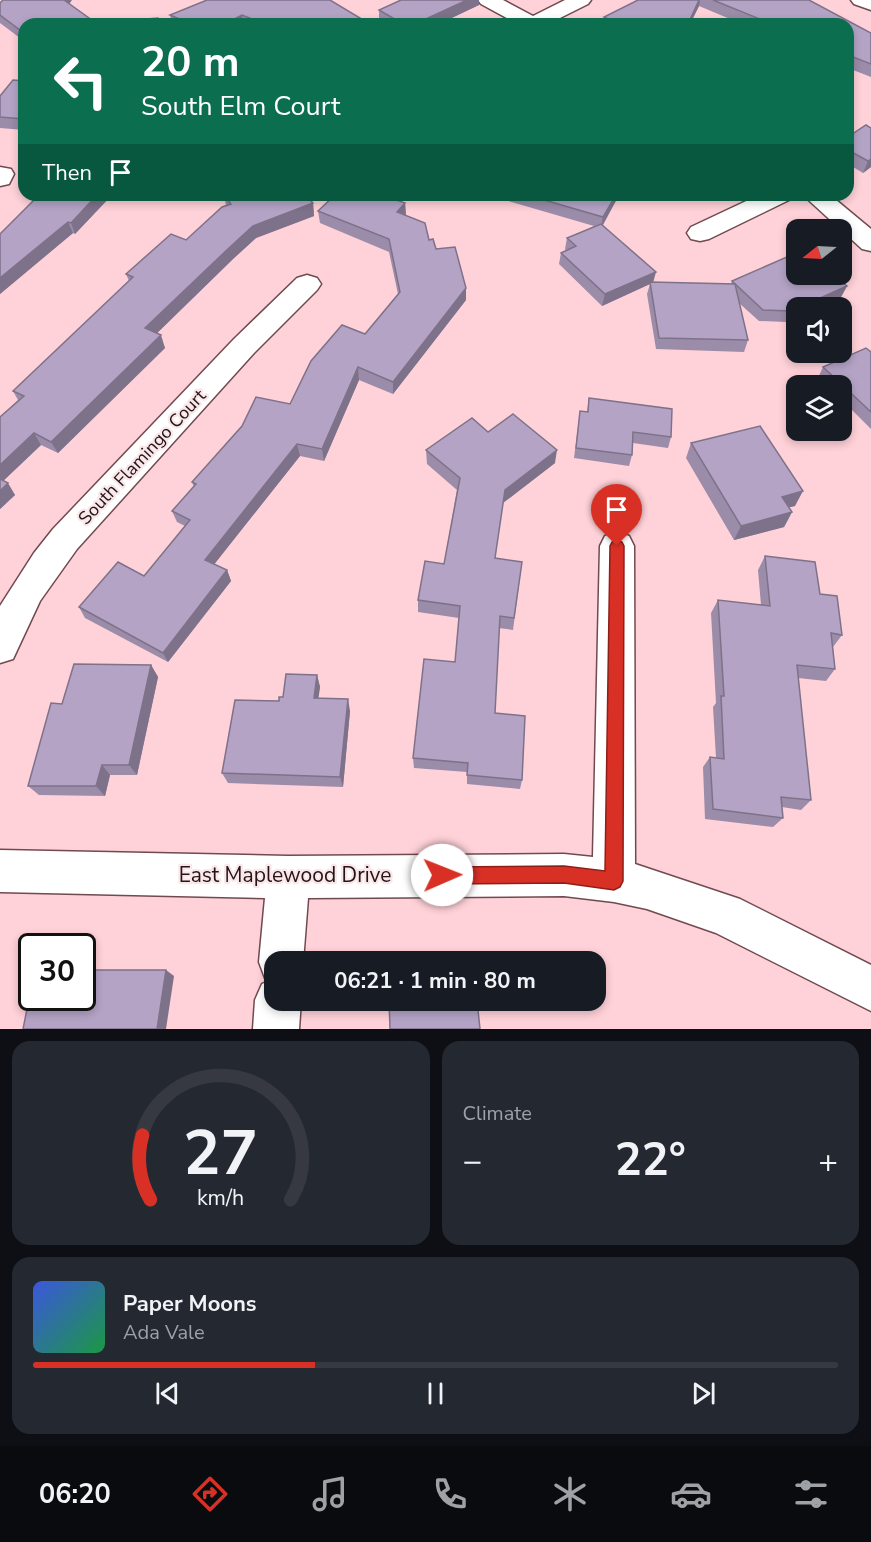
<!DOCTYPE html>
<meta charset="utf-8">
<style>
body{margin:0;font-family:"Nunito Sans",sans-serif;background:#242831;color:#f1f3f6;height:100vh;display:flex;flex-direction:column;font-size:22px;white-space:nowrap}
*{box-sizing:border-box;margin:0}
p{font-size:20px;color:#9ea1a6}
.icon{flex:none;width:33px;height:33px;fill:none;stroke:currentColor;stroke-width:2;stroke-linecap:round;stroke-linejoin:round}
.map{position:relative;height:1029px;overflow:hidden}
.drawer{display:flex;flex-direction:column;gap:12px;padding:12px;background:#0d0f14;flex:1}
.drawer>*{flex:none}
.top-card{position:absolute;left:18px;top:18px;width:836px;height:183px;border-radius:18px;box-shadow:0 3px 9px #0003;background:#0b6e4f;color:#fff;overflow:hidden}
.needle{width:39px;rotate:252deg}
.tools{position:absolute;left:786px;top:219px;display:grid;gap:12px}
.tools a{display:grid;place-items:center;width:66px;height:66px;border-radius:12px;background:#171b24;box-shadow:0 3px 9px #0003;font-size:30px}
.speed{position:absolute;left:18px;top:933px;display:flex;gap:12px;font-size:30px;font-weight:700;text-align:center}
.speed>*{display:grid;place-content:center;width:78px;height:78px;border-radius:50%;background:#171b24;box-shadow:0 3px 9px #0003;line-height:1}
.speed .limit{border:3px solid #111;border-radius:9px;background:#fff;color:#111}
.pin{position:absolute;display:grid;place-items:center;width:51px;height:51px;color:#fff;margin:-62px -26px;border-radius:50% 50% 50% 0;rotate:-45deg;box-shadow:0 0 6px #0007}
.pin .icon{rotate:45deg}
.me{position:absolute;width:66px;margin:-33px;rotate:89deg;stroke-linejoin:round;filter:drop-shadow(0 0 4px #0008)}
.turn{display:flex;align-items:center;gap:21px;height:126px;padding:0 24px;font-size:27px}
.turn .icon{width:78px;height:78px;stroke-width:2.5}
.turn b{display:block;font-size:42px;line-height:51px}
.then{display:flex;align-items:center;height:57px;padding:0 24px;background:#0003;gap:12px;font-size:22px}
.big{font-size:45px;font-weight:700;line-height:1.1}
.drawer .card{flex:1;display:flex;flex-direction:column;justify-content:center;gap:9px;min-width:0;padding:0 21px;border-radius:18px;background:#242831}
.drawer .dial{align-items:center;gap:0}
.dial svg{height:156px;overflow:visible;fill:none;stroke:#363941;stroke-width:7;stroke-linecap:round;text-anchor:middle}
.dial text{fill:#f1f3f6;stroke:none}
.song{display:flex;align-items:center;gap:18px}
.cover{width:72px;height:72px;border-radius:9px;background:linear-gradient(135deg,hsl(230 70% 55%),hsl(140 70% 35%))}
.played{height:6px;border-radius:3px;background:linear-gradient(90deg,#d93025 35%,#363941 35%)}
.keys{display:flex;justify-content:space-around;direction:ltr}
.heat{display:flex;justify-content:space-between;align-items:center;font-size:33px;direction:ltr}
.drawer .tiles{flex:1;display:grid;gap:12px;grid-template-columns:1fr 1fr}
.card:last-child{grid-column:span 2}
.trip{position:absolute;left:264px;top:951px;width:342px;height:60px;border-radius:18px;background:#171b24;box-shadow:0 3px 9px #0003;font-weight:700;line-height:60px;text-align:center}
.menu{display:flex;height:96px;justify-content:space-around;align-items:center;background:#090b0e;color:#9ea1a6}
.menu .icon{width:42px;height:42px}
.menu .on{color:#d93025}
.menu b{font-size:27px;color:#f1f3f6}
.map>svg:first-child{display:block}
</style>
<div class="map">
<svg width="871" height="1029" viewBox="0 0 871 1029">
<rect width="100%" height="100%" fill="#ffd1d8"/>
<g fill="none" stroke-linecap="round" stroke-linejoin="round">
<defs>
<g id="street">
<polygon points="478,0 503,0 533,16 565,0 591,0 588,4 548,24 518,24 481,4"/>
<polygon points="851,0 871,0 871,10 854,4"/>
<polygon points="0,167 11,169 14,174 9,184 0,186"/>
<polygon points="759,195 792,195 789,200 709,239 700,241 691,239 687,233 691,227"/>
<polygon points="803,195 830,195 871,229 871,251 862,249"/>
<polygon points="307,275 317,278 321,284 317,290 254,353 77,549 40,601 13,659 0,663 0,606 34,553 53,529 234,339 297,278"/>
<polygon points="617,532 629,536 634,546 635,864 740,899 871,965 871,1011 716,933 647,909 614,902 564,896 308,898 303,962 274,962 274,1000 301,1000 299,1029 253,1029 255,1000 262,984 271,980 265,978 259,962 265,898 0,892 0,850 288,856 564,854 593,857 600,546 605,536"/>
</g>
</defs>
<!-- street casing -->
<use href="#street" stroke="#704a50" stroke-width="3"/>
<!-- street -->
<use href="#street" fill="#fff" fill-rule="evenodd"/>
</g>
<!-- wall -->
<g fill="#9b8ca9">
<polygon points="207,0 370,24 172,24 170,15"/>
<polygon points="638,0 809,0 871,33 871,77 848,68 848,24 742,24 699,6 690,24 603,24 604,17"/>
<polygon points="0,3 69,4 96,23 24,24 24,41 0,23"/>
<polygon points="479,5 439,24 385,24 379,21 379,10"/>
<polygon points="24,81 24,130 0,128 0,96"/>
<polygon points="871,128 871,167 863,173 848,164 848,137"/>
<polygon points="39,195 110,195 111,196 75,234 73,233 0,294 0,234"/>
<polygon points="224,195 313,203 314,216 256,238 233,259 157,333 165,348 58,453 41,445 3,481 15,495 0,509 0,417 18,400 13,391 129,281 126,274 186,240 226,206"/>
<polygon points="501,195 619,195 603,225 653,282 731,284 732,281 796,274 841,274 839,279 847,286 841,297 786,322 759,321 739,303 748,340 744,352 656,349 647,294 650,284 602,306 559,264 561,253 566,250 565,249 567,238 594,226 501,199"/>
<polygon points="405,203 406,215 429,240 466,288 466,300 393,394 359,380 324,461 300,456 214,564 227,570 231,581 168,662 85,618 79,607 144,576 185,526 177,522 172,511 194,487 192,482 290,404 365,334 398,294 389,252 320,223 318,211"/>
<polygon points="871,352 871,429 842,400 842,386 826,386 818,378 823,367"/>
<polygon points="589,398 671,437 668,448 633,443 632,455 629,466 574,458 580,411 587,412"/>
<polygon points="488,432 555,463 503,503 495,559 522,562 513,630 499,628 495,713 522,780 520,789 467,784 467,772 414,768 413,758 455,662 459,618 418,612 418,600 444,564 457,490 427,464 426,450"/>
<polygon points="691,443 795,506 788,507 792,512 784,527 734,540 686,458"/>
<polygon points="765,556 820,594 842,635 833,647 835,669 826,681 798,678 811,800 801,810 782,807 783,818 773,827 705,819 703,767 710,757 716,758 713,707 716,703 711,613 718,600 761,605 758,570"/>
<polygon points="151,665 158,677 137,775 110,775 105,796 39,795 28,786 62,704"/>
<polygon points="317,675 320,687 318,698 350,711 343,787 228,783 222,773 279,701 283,697"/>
</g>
<!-- shaded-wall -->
<g fill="#7e728a">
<polygon points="62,0 72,0 65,10"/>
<polygon points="467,0 479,0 479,5 439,24 415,24"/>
<polygon points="699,0 700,0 699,6 690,24 688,24"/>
<polygon points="242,15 243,24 225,24"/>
<polygon points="871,159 871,167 863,173 868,161"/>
<polygon points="97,195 110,195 111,196 75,234 71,223"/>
<polygon points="616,195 619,195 601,228 603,217"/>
<polygon points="313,203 314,216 256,238 233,259 149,341 145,328 230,247 253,226"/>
<polygon points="405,203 406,216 397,212"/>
<polygon points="68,222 73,233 0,294 0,278"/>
<polygon points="656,272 653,283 650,282 650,284 602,306 605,294"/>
<polygon points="832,274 841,274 838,280"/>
<polygon points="847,286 841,297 818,308 798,308"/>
<polygon points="466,288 466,300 393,394 393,382"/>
<polygon points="796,308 796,317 786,322 791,311"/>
<polygon points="161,335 165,348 58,453 51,442"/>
<polygon points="358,367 359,380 324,461 322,449"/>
<polygon points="34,433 41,445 0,484 0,465"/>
<polygon points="297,444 300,456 209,571 205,560"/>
<polygon points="557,450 555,463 503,503 493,571 505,490"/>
<polygon points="8,483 15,495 0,509 0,491"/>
<polygon points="803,491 795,506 774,511 782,497"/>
<polygon points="792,512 784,527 734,540 741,526"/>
<polygon points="227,570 231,581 168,662 163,653"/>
<polygon points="151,665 158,677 137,775 129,765"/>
<polygon points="317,675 320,687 317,709 314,698"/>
<polygon points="348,699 350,711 343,787 340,777"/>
<polygon points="102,765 110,775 105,796 96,786"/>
<polygon points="166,970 174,976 166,1029 157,1029"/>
</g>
<!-- building -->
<g fill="#b4a3c5" stroke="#7e728a" stroke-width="1.5">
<polygon points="3,0 64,0 96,23 158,18 158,24 24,24 24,33 0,15 0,3"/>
<polygon points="207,0 330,0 370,24 265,24 242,15 225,24 191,24 170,15"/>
<polygon points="401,0 467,0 415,24 403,24 379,10"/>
<polygon points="638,0 699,0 688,24 618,24 604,17"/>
<polygon points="713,0 809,0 871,33 871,64 848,55 848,24 772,24"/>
<polygon points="13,80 24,81 24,119 0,117 0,96"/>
<polygon points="866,125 871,128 871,159 868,161 848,150 848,137"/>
<polygon points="39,195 97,195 71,223 68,222 0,278 0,234"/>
<polygon points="224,195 305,195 313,203 253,226 230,247 145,328 161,335 51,442 34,433 0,465 0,417 24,396 13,391 133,277 126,274 171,234 186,240 222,207 231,204"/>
<polygon points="335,195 383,195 405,203 397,212 425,223 429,240 433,239 436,249 455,247 466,288 393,382 358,367 322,449 297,444 205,560 227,570 163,653 79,607 118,562 144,576 190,520 172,511 196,484 192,482 242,426 256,397 290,404 311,361 342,325 365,334 400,292 389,239 318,211"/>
<polygon points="527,195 616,195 603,217"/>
<polygon points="601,224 656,272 605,294 561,253 576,246 567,238"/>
<polygon points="796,253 796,274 833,274 847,286 798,308 796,308 791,311 763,310 732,281"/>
<polygon points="650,282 735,284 748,340 659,338"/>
<polygon points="866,348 871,352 871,412 823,367"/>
<polygon points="589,398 672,409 671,437 633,432 632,455 576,448 580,411 588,412"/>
<polygon points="513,414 557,450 505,490 495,558 522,562 514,618 500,616 495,713 525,716 522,780 467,775 468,763 413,758 424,659 455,662 460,606 418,600 425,561 444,564 460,478 426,450 472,418 488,432"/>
<polygon points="760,426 803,491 782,497 792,512 741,526 691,443"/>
<polygon points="0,479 8,483 0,491"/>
<polygon points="765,556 815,562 820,594 837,596 842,635 831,633 835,669 797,665 811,800 781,797 783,818 713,809 710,757 724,759 721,696 724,696 718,600 770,606"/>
<polygon points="74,664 151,665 129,765 102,765 96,786 28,786 51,703 62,704"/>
<polygon points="286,674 317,675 314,698 348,699 340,777 222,773 235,700 279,701 279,697 283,697"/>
<polygon points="90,970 166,970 157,1029 23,1029 27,1009 50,1010 52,999 84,999"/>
<polygon points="389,1000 477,1000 480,1029 390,1029"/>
</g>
<!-- route -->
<polygon fill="#d93025" stroke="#8d1f18" stroke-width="1.5" points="617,540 622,542 624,546 623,881 620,887 614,890 564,883 442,884 436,881 433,875 436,869 442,867 564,866 605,871 610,546 612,542"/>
<g text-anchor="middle" stroke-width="4.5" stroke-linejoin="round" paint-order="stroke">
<!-- street labels -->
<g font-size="18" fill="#241417" stroke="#f9e7e9">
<text transform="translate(142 457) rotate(-47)" y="6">South Flamingo Court</text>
</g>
<!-- near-street labels -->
<g font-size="21" fill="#241417" stroke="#f9e7e9">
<text x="285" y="882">East Maplewood Drive</text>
</g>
</g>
</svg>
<div class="tools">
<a><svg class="needle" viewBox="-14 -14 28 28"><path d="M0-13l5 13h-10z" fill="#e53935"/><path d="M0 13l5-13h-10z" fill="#9ea1a6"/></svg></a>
<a><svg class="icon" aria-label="sound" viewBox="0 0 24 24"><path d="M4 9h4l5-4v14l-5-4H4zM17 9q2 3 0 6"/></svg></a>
<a><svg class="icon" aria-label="layers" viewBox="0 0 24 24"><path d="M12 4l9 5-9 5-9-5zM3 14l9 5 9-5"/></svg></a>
</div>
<div class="speed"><div class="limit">30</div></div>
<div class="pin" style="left:617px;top:546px;background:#d93025"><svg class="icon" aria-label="arrive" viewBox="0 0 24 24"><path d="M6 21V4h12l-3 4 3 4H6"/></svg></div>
<svg class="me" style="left:442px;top:875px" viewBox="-20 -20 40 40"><circle r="19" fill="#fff"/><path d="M0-13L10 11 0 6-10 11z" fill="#d93025"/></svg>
<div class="trip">06:21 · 1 min · 80 m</div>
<div class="top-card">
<div class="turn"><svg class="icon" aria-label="left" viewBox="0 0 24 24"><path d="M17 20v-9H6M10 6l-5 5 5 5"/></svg><div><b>20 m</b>South Elm Court</div></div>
<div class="then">Then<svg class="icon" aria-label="arrive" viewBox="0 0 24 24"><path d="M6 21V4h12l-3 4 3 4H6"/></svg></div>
</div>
</div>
<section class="drawer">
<div class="tiles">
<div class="card dial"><svg viewBox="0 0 100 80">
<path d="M14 69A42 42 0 1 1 86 69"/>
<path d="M14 69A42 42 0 0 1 10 36" stroke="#d93025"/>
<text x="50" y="56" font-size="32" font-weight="700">27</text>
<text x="50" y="72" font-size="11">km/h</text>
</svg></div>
<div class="card"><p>Climate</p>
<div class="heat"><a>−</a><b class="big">22°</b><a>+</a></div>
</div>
<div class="card">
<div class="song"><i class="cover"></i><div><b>Paper Moons</b><p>Ada Vale</p></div></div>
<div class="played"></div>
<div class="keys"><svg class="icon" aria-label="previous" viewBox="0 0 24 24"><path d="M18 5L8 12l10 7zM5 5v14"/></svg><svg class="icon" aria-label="pause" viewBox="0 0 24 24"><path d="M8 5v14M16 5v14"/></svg><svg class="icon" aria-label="next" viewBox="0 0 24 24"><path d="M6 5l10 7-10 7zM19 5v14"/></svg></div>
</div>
</div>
</section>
<nav class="menu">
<b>06:20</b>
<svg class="icon on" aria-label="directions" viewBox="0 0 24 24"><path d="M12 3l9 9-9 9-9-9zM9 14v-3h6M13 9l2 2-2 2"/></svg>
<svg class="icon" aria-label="music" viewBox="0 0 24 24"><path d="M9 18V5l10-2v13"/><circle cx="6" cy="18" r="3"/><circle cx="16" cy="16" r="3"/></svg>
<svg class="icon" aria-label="phone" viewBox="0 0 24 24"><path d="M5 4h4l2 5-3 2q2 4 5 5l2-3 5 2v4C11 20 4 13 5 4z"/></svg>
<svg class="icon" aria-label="climate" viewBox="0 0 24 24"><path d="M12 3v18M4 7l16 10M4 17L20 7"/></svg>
<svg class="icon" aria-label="car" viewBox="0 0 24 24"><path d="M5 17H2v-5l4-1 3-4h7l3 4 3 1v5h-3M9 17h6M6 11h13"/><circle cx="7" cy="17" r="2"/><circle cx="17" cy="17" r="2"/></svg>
<svg class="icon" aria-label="filters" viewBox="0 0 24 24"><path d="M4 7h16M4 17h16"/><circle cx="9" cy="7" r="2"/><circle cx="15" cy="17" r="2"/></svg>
</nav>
